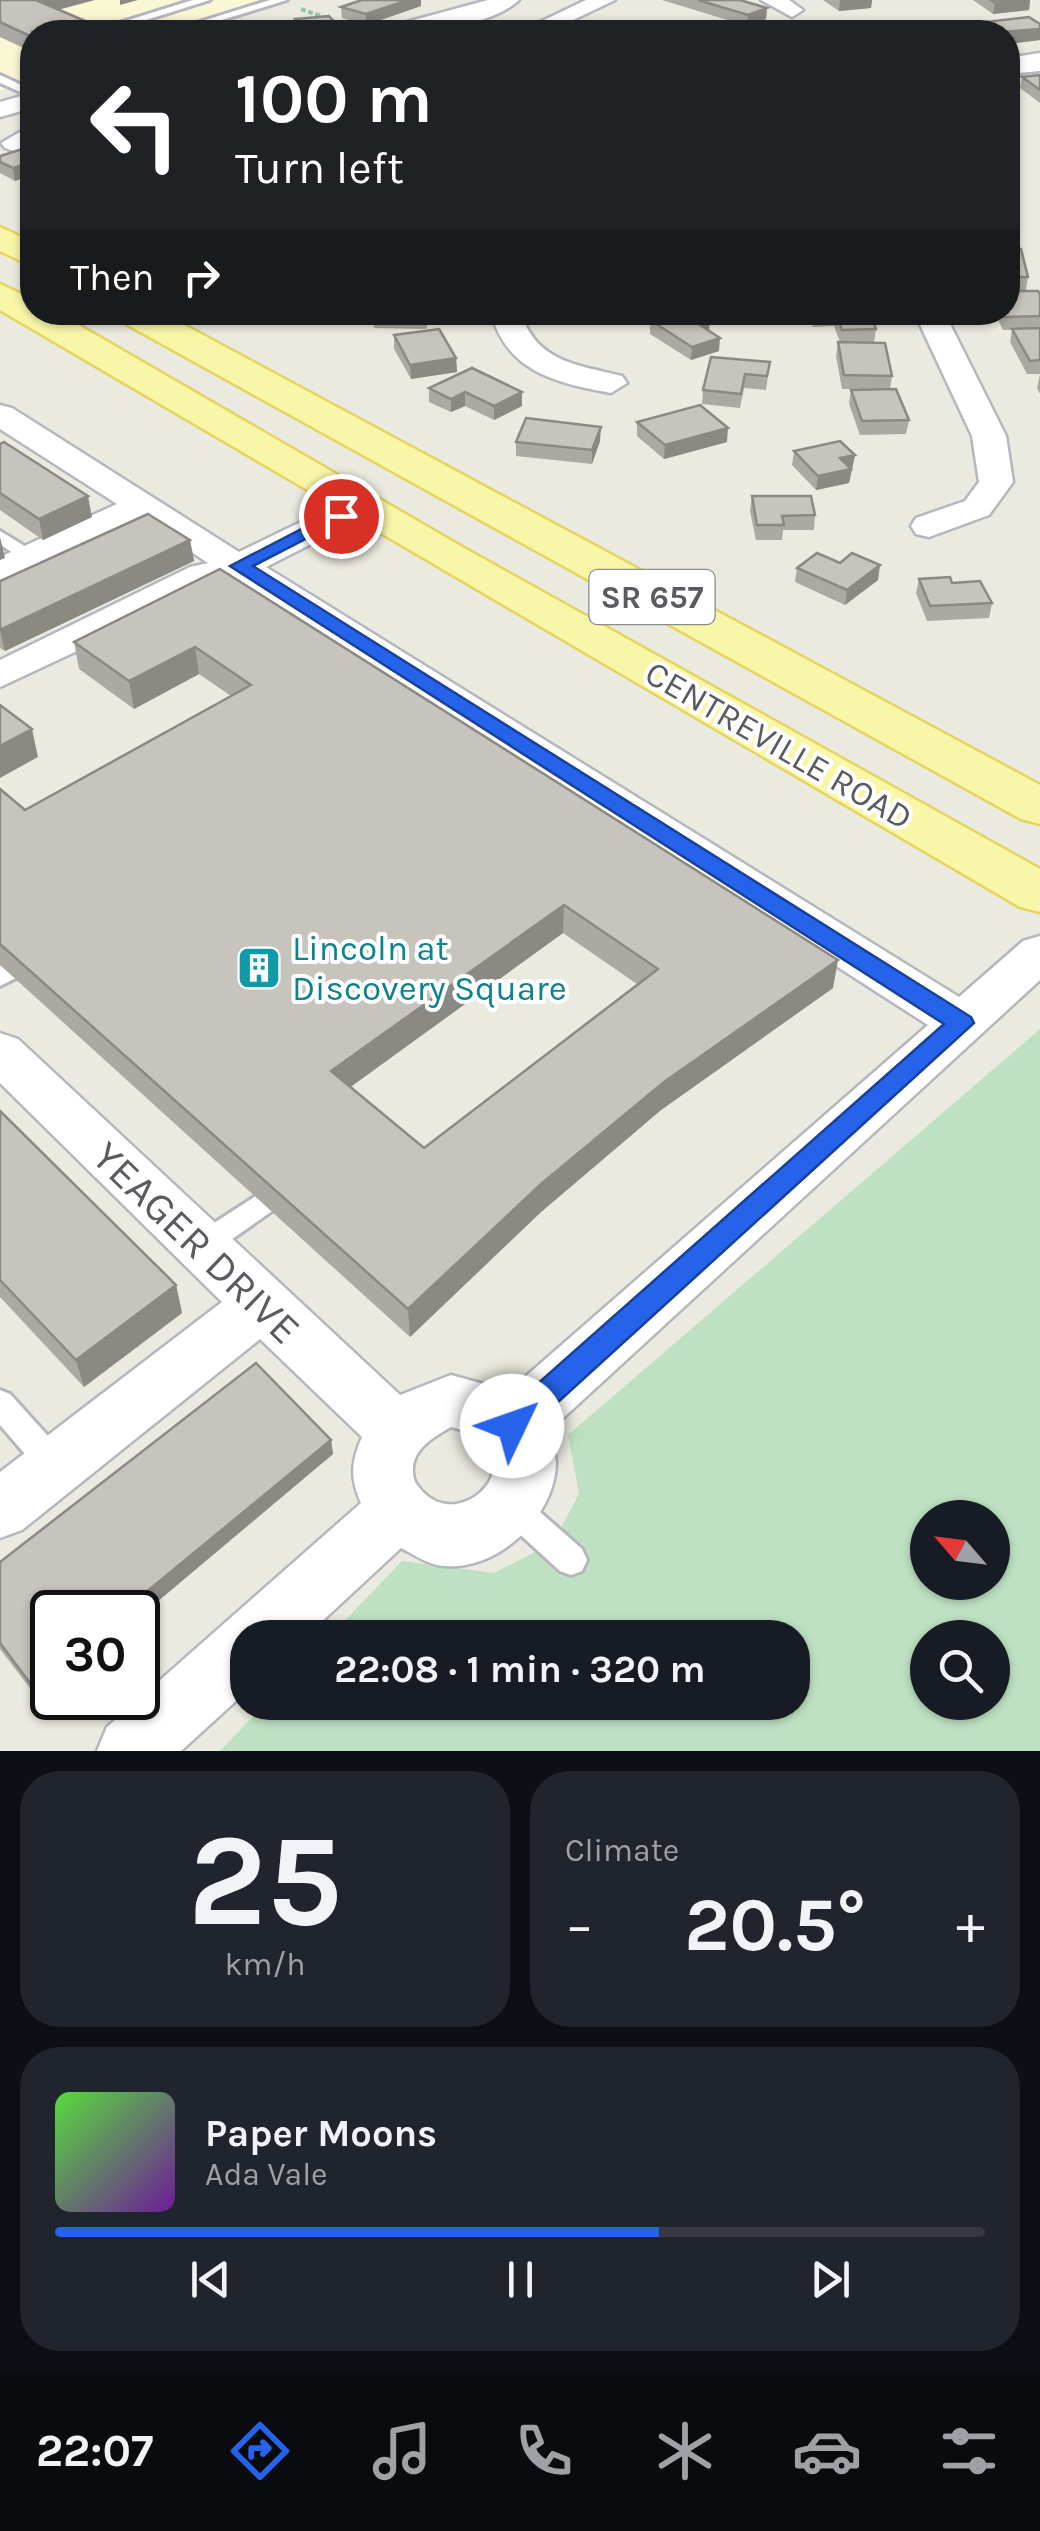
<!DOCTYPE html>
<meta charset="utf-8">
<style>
body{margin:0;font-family:Karla,sans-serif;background:#20242c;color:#f1f3f6;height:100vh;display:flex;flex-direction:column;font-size:38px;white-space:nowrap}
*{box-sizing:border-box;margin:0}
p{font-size:32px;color:#9ea1a6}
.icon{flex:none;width:55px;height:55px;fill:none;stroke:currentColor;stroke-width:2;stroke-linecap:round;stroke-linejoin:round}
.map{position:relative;height:1751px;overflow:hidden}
.sheet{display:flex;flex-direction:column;gap:20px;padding:20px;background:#0d0f14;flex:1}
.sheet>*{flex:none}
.top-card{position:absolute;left:20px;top:20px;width:1000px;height:305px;border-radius:40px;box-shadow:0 2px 8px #0004;background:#202124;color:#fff;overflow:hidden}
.needle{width:65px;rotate:298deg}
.controls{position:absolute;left:910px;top:1500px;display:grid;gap:20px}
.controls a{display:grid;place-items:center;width:100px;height:100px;border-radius:50%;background:#171b24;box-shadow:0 2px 8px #0004;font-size:50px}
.speed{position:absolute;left:30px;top:1590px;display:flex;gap:20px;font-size:50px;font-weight:700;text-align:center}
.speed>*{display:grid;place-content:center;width:130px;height:130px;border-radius:50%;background:#171b24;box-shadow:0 2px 8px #0004;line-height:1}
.speed .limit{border:5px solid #111;border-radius:15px;background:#fff;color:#111}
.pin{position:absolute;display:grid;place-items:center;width:85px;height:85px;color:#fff;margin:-42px;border:5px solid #fff;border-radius:50%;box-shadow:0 2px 10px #0007}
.me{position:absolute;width:110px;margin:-55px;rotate:48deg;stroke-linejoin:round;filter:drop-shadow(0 0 8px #0008)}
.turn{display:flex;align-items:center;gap:35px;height:210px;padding:0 50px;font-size:45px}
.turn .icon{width:130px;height:130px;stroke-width:2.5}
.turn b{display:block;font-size:70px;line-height:85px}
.then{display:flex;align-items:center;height:95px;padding:0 50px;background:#0003;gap:20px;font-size:38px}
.big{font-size:75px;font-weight:700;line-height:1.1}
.sheet .tile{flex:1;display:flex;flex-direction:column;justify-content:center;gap:15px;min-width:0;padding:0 35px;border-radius:40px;background:#20242c}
.sheet .dial{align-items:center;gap:0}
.dial b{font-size:130px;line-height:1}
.song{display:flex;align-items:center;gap:30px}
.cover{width:120px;height:120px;border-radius:15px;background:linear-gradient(135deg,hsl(110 70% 55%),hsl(280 70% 35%))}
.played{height:10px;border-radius:5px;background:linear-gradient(90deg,#2563eb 65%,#363941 65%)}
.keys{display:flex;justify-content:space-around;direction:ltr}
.heat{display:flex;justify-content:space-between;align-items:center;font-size:55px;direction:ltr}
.sheet .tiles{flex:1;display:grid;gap:20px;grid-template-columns:1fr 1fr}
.tile:last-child{grid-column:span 2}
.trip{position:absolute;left:230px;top:1620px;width:580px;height:100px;border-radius:40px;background:#171b24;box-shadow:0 2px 8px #0004;font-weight:700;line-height:100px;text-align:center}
.menu{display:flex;height:160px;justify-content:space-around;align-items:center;background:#090b0e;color:#9ea1a6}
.menu .icon{width:70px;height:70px}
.menu .current{color:#2563eb}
.menu b{font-size:45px;color:#f1f3f6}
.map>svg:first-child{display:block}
</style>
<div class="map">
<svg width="1040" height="1751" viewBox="0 0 1040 1751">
<rect width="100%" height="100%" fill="#ebeae0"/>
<!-- commercial -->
<polygon fill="#faf7d5" points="0,0 288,0 185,32 32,32 32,81 0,91"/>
<!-- green -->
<path fill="#bee1c3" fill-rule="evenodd" d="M1040,1029V1751H220L266,1703L792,1702V1638L329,1637L402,1561L494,1573L553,1543L579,1494L568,1435ZM928,1518H992V1582H928ZM928,1638H992V1702H928Z"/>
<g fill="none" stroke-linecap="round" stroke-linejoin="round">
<defs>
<g id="service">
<polygon points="193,0 210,0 108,32 93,31"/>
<polygon points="270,0 287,0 183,32 167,32"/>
<polygon points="0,75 32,90 32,97 0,83"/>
<polygon points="0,531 36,553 36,561 24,561 0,544"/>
<polygon points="8,963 16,966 20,972 16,978 0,986 0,966"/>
<polygon points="262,1192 272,1195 275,1203 272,1211 211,1254 201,1257 191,1254 187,1246 191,1238"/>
<polygon points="0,1390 10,1394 66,1456 70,1466 66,1476 55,1480 44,1476 0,1425"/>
<polygon points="512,1492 523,1497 582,1549 587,1560 582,1571 571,1575 560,1571 501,1517 497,1507 501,1497"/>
</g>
<g id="minor">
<path d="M488,0H519C492,26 421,34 385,32L388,27Z"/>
<polygon points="586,0 615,0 548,32 519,32"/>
<polygon points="761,0 789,0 803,10 792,17"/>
<polygon points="32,93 32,108 0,117 0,102"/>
<polygon points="32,125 32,143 14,151 5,148 1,143"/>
<path d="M491,312H521C535,362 578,365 622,376L627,383L611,393C557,383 506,372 491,312Z"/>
<polygon points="914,312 944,312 1006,436 1013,482 989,515 929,537 916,534 911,526 916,518 965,501 979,482 972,436"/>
<path d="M0,405L12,408L239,552L348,499H372L378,506L372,513L266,567L959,997L1023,941L1040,936V980L548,1432C551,1441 555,1453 556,1462C556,1518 493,1576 437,1565C425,1562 412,1554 401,1548L304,1638H248V1690L181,1751H97L107,1727L361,1503C350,1478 351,1462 362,1437L260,1339L22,1530L0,1538V1472L222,1302L0,1083V1033L18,1039L400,1395L451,1375L509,1391L928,1025L233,578L0,687V660L190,567L208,563L141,519L0,582V557L117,504L0,429ZM451,1427C543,1451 464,1537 422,1491C416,1484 413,1481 413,1471C412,1449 434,1437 451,1427Z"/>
</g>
<polygon id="tertiary" points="1040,53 1040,71 1008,74 1008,58"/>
<g id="primary">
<polygon points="0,227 32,242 32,266 0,251"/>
<polygon points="0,284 32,299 32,312 56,312 464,548 1040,869 1040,912 1020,907 0,310"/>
<polygon points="114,312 160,312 1040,785 1040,824 1021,819 119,320"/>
</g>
</defs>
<!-- service casing -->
<use href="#service" stroke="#b6b7bc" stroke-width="6"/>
<!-- minor casing -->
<use href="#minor" stroke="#b6b7bc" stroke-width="5"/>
<!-- tertiary casing -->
<use href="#tertiary" stroke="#b6b7bc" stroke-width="5"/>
<!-- primary casing -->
<use href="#primary" stroke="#e5d45f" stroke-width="5"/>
<!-- path -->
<g stroke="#98c0aa" stroke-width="4" stroke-dasharray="5 2.5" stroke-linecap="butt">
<polyline points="301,9 340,23 345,31"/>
<polyline points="346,32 371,26"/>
</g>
<!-- service -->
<use href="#service" fill="#fff" fill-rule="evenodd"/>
<!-- minor -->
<use href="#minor" fill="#fff" fill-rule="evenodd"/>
<!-- tertiary -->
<use href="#tertiary" fill="#fff" fill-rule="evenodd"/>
<!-- primary -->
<use href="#primary" fill="#f8f7a8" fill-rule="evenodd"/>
</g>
<!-- wall -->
<g fill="#aaa9a3" fill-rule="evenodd">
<polygon points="0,0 59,10 97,26 98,32 32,32 32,52 0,37"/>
<polygon points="362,0 421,0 421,6 366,25 342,18 341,7"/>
<polygon points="662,0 740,0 767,8 766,19 747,26"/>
<polygon points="823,0 872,0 871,8 839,11"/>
<polygon points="973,0 1030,0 1029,10 993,14"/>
<polygon points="295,19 342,32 298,32"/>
<polygon points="985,22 1040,24 1040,40 1008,44 1008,32 983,32"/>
<polygon points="1040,75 1040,103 1020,88 1022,77"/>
<polygon points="32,146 32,175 15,181 0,173 0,156"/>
<polygon points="1008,249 1028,277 1026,290 1008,290"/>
<polygon points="1040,294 1040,374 1027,374 1010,342 1012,330 1003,330 994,312 1008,312"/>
<polygon points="430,312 426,329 374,328 373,314"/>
<polygon points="870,312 876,329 874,343 892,376 890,389 909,420 906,434 860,435 849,404 851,390 883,389 842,389 836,356 838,342 840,342 834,326 813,327 809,313"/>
<polygon points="650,320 709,331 719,351 691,360 650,334"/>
<polygon points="394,335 456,358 457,372 411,379 394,349"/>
<polygon points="770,362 766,390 744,388 740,408 702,404 703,390"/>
<polygon points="1040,374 1040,394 1037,388"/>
<polygon points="429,388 522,392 522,406 494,420 465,406 451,412 429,402"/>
<polygon points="637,422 727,442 664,459 637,436"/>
<polygon points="600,441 592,464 516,456 516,442"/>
<polygon points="0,444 92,517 43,540 0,510"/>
<polygon points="794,451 855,455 849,483 816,490 792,465"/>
<polygon points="752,496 815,515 814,530 783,530 782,540 756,540 750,511"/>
<polygon points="190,540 194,561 5,651 0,648 0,581"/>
<polygon points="840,563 878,580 845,605 795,582 797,568"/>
<path d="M220,569L833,988L661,1110L541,1212L410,1337L0,965V789L25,810L231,696L199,674L134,709L79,669L74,642ZM563,933L637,984L424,1148L350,1087Z"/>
<polygon points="919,579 952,583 992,603 989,618 927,621 916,593"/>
<polygon points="0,1111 176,1285 182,1313 84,1387 0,1297"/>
<polygon points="331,1440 333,1454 39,1700 0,1649 0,1562"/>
</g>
<!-- shaded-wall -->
<g fill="#8b8984">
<polygon points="36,0 95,0 39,15"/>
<polygon points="120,0 138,0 120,5"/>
<polygon points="408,0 421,0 421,6 366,25 366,14"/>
<polygon points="840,0 872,0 871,8 839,11"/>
<polygon points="1021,0 1030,0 1029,10 993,14 995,3"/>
<polygon points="767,8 766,19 747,26 748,15"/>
<polygon points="97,26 98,32 74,32"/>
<polygon points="1040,29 1040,40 1008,44 1008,33"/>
<polygon points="32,162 32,175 15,181 13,168"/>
<polygon points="427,312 430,312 426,329 426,316"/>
<polygon points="710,319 709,332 697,323"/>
<polygon points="720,338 719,351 691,360 692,347"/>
<polygon points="456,358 457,372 411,379 410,365"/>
<polygon points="465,392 465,406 451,412 451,399"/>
<polygon points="522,392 522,406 494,420 494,406"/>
<polygon points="601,427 600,441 592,464 592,450"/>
<polygon points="728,428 727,442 664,459 665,445"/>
<polygon points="855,455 849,483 816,490 818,476 840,458"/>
<polygon points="88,496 92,517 43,540 39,519"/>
<polygon points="0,537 5,558 0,560"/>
<polygon points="190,540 194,561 5,651 0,630"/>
<polygon points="880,565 878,580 845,605 847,590"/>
<polygon points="195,647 199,674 134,709 129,681"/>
<polygon points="32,729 38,757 0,778 0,746"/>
<polygon points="564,905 563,933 334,1099 331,1071"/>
<polygon points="838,960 833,988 661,1110 541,1212 410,1337 408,1309 541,1184 664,1082"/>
<polygon points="176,1285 182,1313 84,1387 76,1360"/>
<polygon points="331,1440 333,1454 138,1618 138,1612 122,1612"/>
<polygon points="52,1671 52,1688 39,1700 33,1687"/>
</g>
<!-- building -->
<g fill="#c6c4bd" stroke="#8b8984" stroke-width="2.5" fill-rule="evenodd">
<polygon points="0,0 36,0 97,26 74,32 32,32 32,37 0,22"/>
<polygon points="362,0 408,0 366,14 341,7"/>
<polygon points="698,0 740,0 767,8 748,15"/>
<polygon points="991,0 1021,0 995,3"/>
<polygon points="329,16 342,32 304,32 295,19"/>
<polygon points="1029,17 1040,24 1040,29 1000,32 985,22"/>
<polygon points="1040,75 1040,90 1022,77"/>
<polygon points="32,146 32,162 13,168 0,162 0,156"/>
<polygon points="1008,249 1021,249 1028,277 1008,277"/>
<polygon points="1008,291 1038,291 1040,294 1040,316 1005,317 1003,312 1008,312"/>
<polygon points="374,312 427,312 426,316 373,314"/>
<polygon points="675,312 699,312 710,319 697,323 720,338 692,347 650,320"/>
<polygon points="814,312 870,312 876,329 842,330 836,313"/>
<polygon points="1040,328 1040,360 1030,361 1012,329"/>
<polygon points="439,329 456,358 410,365 394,335"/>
<polygon points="838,342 885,343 892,376 844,375"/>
<polygon points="711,357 770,362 767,376 745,374 741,394 703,390"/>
<polygon points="472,368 522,392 494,406 465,392 451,399 429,388"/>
<polygon points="896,389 909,420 862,421 851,390"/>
<polygon points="700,405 728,428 665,445 637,422"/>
<polygon points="526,418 601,427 592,450 516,442"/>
<polygon points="840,441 855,455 840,458 851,469 818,476 794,451"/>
<polygon points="4,442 88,496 39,519 0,493 0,444"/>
<polygon points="752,496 811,496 815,515 782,516 784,525 757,525"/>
<polygon points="148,514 190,540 0,630 0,581"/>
<polygon points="817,553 840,563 852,553 880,565 847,590 797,568"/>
<path d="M220,569L838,960L664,1082L541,1184L408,1309L0,944V789L25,810L251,685L195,647L129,681L74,642ZM564,905L658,969L424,1148L331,1071Z"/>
<polygon points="950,577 952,583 980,581 992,603 930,606 919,579"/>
<polygon points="0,705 32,729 0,746"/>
<polygon points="0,1111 176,1285 76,1360 0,1280"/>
<polygon points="256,1363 331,1440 122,1612 52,1612 52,1671 33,1687 0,1643 0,1562"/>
</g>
<!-- route -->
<polygon fill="#2563eb" stroke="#184099" stroke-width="2.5" points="334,512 350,516 253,566 971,1017 974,1023 522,1435 512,1439 501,1435 496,1426 501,1416 944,1024 230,566"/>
<!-- icons -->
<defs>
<symbol id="building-square" viewBox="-11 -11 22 22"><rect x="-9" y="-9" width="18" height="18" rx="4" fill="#0f9aa8" stroke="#fff"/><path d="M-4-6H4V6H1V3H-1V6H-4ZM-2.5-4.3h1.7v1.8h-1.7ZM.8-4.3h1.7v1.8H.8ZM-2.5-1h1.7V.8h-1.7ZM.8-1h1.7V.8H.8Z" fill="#fff"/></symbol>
</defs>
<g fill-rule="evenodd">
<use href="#building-square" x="234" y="943" width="50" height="50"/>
</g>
<g text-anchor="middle" stroke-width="8" stroke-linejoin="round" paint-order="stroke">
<!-- shield labels -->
<rect fill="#fff" stroke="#8b8c90" stroke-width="2.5" x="589.5" y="570" width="125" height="54" rx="8"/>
<g font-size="32" font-weight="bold" fill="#595b60">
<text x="652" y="608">SR 657</text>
</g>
<!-- street labels -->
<g font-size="35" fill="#595b60" stroke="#fff">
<text transform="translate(779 745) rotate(30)" y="12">CENTREVILLE ROAD</text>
</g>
<!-- culture labels -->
<g font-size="35" fill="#0d838f" stroke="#fff" text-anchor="start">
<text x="292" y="960">Lincoln at<tspan x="292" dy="40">Discovery Square</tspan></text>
</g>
<!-- near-street labels -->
<g font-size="42" fill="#595b60" stroke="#fff">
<text transform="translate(197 1242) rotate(44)" y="15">YEAGER DRIVE</text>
</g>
</g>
</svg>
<div class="controls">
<a><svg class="needle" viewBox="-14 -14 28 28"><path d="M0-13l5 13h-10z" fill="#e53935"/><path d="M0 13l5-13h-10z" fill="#9ea1a6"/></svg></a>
<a><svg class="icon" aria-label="search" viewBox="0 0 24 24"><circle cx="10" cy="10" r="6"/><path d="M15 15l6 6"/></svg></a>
</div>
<div class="speed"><div class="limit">30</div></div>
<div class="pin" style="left:341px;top:516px;background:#d93025"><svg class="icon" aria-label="arrive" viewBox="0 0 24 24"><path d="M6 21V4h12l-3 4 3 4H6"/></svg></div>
<svg class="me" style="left:512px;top:1426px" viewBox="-20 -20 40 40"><circle r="19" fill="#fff"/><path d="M0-13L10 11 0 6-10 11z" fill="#2563eb"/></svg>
<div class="trip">22:08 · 1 min · 320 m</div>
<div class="top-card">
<div class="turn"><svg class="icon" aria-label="left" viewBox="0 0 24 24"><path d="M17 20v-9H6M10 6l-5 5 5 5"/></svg><div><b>100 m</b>Turn left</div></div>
<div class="then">Then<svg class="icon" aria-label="right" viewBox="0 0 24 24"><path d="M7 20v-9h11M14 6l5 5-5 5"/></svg></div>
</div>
</div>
<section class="sheet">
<div class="tiles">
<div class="tile dial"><b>25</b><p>km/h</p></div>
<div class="tile"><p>Climate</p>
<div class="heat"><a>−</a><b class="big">20.5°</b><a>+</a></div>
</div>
<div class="tile">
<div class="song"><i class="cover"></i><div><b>Paper Moons</b><p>Ada Vale</p></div></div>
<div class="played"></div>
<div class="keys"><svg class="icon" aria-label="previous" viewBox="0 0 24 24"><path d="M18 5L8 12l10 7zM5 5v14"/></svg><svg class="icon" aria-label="pause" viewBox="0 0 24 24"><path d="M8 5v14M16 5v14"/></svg><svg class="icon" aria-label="next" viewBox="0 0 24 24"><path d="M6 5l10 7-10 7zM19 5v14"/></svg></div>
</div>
</div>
</section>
<nav class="menu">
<b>22:07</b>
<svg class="icon current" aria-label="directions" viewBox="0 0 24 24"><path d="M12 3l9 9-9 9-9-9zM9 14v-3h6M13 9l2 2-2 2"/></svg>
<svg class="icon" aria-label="music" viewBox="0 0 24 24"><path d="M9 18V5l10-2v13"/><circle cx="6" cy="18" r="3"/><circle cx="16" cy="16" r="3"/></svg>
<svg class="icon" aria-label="phone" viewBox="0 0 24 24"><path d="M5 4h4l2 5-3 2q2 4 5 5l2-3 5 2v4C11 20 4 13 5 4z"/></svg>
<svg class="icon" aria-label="climate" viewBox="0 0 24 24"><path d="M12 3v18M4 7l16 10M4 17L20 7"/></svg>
<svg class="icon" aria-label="car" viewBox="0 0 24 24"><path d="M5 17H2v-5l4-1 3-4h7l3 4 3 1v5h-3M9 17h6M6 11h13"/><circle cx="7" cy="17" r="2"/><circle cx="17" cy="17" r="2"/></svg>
<svg class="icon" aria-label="filters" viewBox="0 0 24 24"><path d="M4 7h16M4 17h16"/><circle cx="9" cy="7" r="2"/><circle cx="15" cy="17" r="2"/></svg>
</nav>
